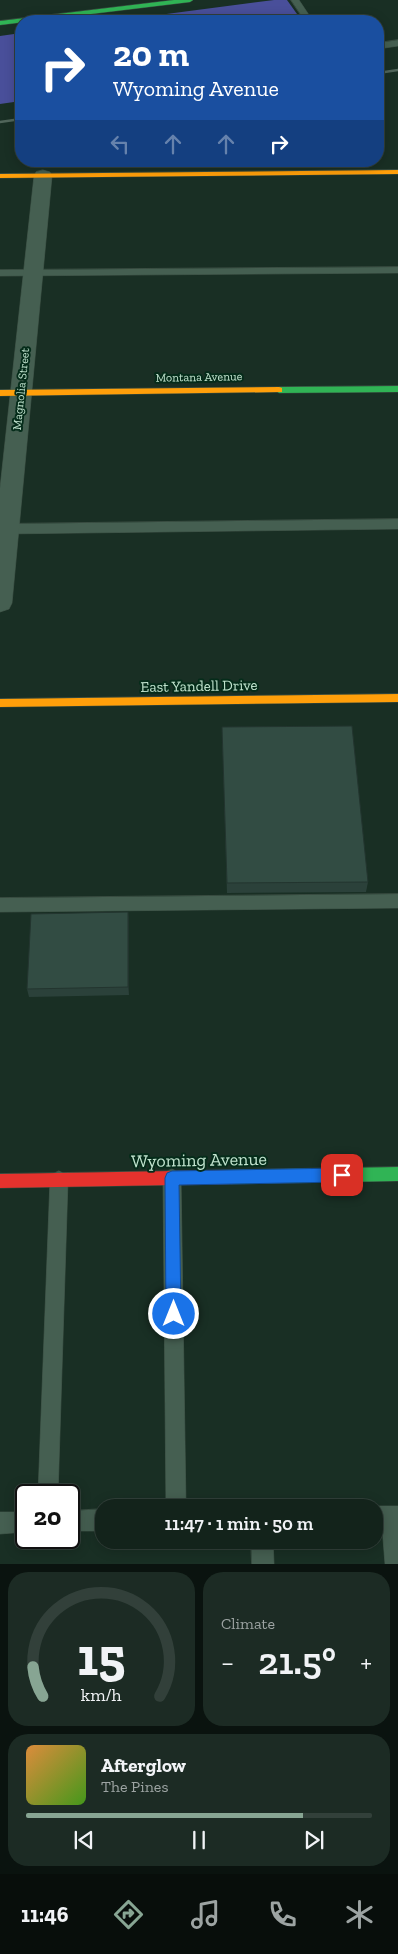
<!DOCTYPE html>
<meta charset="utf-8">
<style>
body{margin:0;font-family:"Zilla Slab",serif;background:#1c2b24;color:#f1f3f6;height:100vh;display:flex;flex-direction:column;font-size:19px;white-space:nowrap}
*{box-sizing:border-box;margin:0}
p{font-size:16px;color:#9da4a3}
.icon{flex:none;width:28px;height:28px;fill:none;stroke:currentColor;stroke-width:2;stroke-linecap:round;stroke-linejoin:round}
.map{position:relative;height:1564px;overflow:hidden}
.drawer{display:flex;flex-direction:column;gap:8px;padding:8px;background:#0a130f;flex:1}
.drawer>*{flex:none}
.banner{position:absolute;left:15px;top:15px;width:369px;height:152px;border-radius:20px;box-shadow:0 2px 12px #0003,0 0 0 1px #32403a;background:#1a4fa0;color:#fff;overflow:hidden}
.speed{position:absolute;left:15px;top:1484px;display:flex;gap:10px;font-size:25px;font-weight:700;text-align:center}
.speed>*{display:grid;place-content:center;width:65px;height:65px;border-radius:50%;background:#13231b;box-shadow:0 2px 12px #0003,0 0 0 1px #32403a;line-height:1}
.speed .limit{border:2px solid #111;border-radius:8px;background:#fff;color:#111}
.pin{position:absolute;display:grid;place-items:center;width:42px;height:42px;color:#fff;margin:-21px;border-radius:10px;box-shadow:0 2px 8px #0006}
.me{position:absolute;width:55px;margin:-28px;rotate:0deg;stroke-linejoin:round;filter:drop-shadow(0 0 4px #0008)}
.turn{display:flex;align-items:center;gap:18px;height:105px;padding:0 15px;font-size:22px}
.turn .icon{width:65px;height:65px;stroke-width:2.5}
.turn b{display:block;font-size:35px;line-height:42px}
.lanes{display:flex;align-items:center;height:48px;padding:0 15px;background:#0003;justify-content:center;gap:25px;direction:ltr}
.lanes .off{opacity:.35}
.big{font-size:38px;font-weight:600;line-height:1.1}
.drawer .card{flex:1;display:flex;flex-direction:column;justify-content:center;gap:8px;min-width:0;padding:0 18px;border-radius:20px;background:#1c2b24}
.drawer .dial{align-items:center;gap:0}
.dial svg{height:130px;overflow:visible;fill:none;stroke:#32403a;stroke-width:7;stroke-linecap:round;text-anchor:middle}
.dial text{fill:#f1f3f6;stroke:none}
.song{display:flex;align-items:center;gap:15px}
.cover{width:60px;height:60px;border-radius:8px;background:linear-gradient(135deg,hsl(30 70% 55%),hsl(100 70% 35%))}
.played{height:5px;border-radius:2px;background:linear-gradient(90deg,#87a593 80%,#32403a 80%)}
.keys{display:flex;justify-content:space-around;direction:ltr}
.heat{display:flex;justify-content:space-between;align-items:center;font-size:28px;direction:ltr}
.drawer .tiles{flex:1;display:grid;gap:8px;grid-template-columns:1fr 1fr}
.card:last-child{grid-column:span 2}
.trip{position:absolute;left:95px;top:1499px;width:288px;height:50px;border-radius:20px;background:#13231b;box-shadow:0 2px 12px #0003,0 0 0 1px #32403a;font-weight:600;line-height:50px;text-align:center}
.menu{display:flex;height:80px;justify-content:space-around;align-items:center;background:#080e0b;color:#9da4a3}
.menu .icon{width:35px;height:35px}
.menu .on{color:#87a593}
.menu b{font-size:22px;color:#f1f3f6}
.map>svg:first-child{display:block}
</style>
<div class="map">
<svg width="398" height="1564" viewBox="0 0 398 1564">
<rect width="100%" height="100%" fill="#192f24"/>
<!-- water -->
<g fill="#494f9a">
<polygon points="274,0 287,0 302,21 113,21"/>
<polygon points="21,33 21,101 0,104 0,36"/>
</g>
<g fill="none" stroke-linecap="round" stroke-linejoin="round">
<defs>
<g id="lane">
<polygon points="291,0 299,0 313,21 305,21"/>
<polygon points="398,40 398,46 378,49 378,43"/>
<polygon points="398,267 398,273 0,276 0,270"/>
<polygon points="398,519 398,529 0,534 0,524"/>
<polygon points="398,894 398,908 0,912 0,898"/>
<polygon points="172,1169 178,1172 181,1178 186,1508 166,1508 163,1178 166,1172"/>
<polygon points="59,1171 65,1174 68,1180 58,1495 38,1495 50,1180 53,1174"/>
<polygon points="374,1506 398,1506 398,1564 385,1564 382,1526 374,1526 374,1508 369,1508"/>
<polygon points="104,1509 104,1531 69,1531 69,1511"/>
<polygon points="0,1512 26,1512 26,1532 0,1534"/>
<polygon points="251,1540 273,1540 274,1564 252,1564"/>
</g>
<polygon id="street" points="43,170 50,172 52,176 12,603 9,609 0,612 0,488 34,176 36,172"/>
<g id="fast">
<polygon points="174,0 193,0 190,2 0,25 0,21"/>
<polygon points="398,386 398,392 279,393 275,390 279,387"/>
<polygon points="398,1167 398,1181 232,1184 227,1182 225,1177 227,1172 232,1170"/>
</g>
<g id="slow">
<polygon points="398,170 398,174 0,178 0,174"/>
<polygon points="279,387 282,388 282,392 0,396 0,390"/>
<polygon points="398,694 398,702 0,707 0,699"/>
</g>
<polygon id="jam" points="232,1170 237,1172 239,1177 237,1182 232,1184 0,1188 0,1174"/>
</defs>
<!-- lane casing -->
<use href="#lane" stroke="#394c41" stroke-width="1"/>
<!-- street casing -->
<use href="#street" stroke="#394c41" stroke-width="1"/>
<!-- fast casing -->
<use href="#fast" stroke="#394c41" stroke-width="1"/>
<!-- slow casing -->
<use href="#slow" stroke="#394c41" stroke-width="1"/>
<!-- jam casing -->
<use href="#jam" stroke="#394c41" stroke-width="1"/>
<!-- lane -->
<use href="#lane" fill="#455f51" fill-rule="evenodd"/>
<!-- street -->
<use href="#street" fill="#455f51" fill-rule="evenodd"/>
<!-- fast -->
<use href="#fast" fill="#30b455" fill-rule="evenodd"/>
<!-- slow -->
<use href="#slow" fill="#ff9f0a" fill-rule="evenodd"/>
<!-- jam -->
<use href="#jam" fill="#e5322d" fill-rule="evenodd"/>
<!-- rail -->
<g stroke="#51665b" stroke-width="2.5">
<polyline points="378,73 398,70"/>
<polyline points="0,122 21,119"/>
</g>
</g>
<!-- wall -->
<g fill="#2b413a">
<polygon points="222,727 368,882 366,892 227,893"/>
<polygon points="128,912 129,921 129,995 29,997 27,989"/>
</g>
<!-- shaded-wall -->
<polygon fill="#23352f" points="128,912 129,921 129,995 128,987"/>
<!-- building -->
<g fill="#324c43" stroke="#23352f">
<polygon points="352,726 368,882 227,883 222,727"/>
<polygon points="128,912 128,987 27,989 31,914"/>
</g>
<!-- route -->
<polygon fill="#1a73e8" stroke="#114b97" points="342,1168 347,1170 349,1175 347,1180 342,1182 179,1185 181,1314 179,1319 174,1321 169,1319 166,1314 165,1178 167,1173 172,1171"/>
<g text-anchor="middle" stroke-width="4" stroke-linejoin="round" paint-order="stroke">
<!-- far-street labels -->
<g font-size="12" fill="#c2e4cf" stroke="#052c1a">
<text transform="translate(199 377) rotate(-1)" y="4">Montana Avenue</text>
<text transform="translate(21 389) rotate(-84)" y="4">Magnolia Street</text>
</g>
<!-- street labels -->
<g font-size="15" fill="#c2e4cf" stroke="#052c1a">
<text transform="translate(199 686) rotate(-1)" y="5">East Yandell Drive</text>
</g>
<!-- near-street labels -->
<g font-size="18" fill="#c2e4cf" stroke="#052c1a">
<text transform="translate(199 1160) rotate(-1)" y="6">Wyoming Avenue</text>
</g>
</g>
</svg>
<div class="speed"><div class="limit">20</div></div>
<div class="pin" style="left:342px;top:1175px;background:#d93025"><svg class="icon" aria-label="arrive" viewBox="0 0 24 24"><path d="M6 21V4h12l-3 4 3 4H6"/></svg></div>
<svg class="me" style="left:174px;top:1314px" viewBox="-20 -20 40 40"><circle r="17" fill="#1a73e8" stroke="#fff" stroke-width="3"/><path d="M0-11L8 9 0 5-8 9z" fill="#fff"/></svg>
<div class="trip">11:47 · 1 min · 50 m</div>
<div class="banner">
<div class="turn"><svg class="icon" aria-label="right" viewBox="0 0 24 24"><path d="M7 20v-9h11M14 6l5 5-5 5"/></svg><div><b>20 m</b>Wyoming Avenue</div></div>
<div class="lanes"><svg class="icon off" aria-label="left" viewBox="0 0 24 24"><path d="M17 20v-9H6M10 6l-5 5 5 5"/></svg><svg class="icon off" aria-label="ahead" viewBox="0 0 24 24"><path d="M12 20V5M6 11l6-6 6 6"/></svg><svg class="icon off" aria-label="ahead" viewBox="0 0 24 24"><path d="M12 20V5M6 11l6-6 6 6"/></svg><svg class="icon" aria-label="right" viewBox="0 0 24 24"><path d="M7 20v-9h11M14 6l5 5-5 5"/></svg></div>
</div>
</div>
<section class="drawer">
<div class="tiles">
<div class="card dial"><svg viewBox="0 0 100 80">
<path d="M14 69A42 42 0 1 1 86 69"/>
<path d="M14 69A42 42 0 0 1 8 51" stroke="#87a593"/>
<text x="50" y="56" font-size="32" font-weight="700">15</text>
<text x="50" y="72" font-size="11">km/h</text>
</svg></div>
<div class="card"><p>Climate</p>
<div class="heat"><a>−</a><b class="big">21.5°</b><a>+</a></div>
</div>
<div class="card">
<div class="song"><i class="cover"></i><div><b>Afterglow</b><p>The Pines</p></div></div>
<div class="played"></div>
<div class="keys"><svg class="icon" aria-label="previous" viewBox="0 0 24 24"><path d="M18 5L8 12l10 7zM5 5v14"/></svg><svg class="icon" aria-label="pause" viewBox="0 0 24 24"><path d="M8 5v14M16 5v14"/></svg><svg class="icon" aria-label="next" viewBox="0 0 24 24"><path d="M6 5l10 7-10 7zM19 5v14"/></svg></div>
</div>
</div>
</section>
<nav class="menu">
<b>11:46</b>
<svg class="icon on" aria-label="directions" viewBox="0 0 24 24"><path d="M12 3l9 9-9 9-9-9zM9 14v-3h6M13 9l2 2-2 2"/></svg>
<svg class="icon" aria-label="music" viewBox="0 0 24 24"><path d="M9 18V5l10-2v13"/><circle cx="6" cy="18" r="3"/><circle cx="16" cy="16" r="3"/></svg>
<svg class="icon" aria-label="phone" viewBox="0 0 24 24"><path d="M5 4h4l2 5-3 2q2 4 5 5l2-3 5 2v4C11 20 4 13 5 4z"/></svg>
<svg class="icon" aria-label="climate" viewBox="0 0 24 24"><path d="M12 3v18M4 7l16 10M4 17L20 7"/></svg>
</nav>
